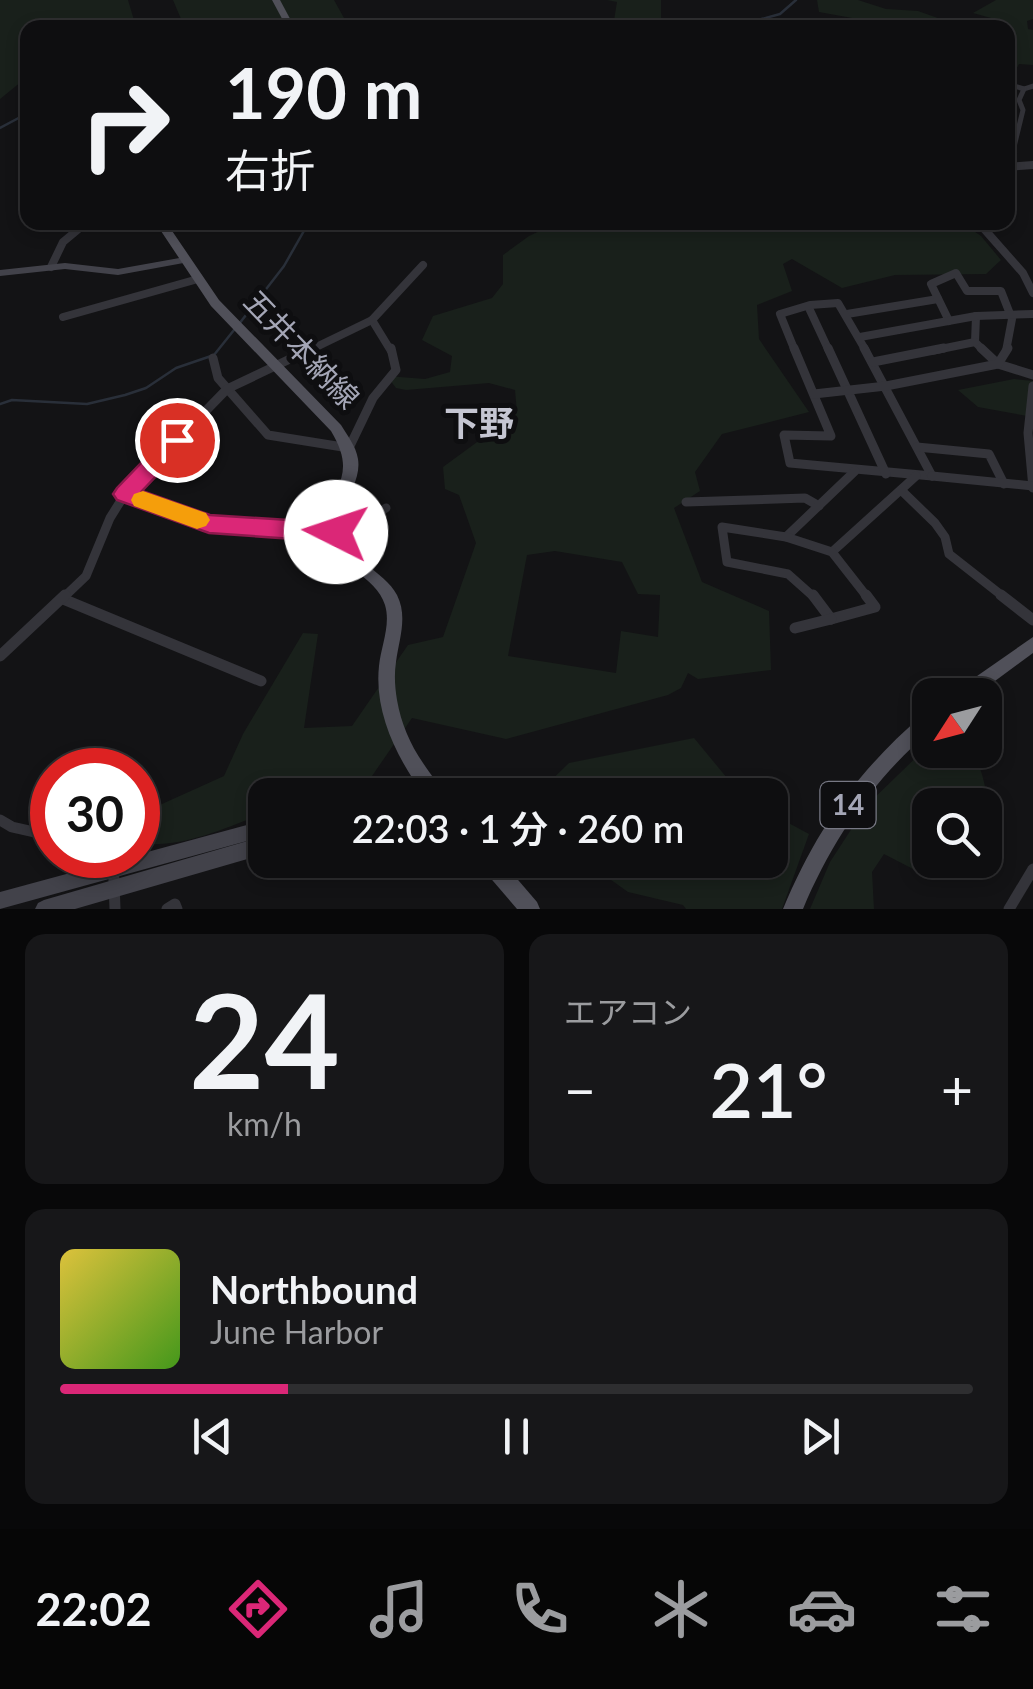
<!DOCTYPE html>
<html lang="ja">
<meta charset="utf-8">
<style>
body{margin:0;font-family:Lato,"Noto Sans JP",sans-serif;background:#171719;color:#f1f3f6;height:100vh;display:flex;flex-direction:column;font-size:38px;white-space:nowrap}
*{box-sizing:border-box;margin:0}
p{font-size:32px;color:#9b9c9f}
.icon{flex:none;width:55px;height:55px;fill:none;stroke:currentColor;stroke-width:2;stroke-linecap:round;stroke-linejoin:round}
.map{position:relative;height:909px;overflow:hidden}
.details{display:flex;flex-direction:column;gap:25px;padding:25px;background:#080809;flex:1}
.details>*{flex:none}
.top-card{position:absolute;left:20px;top:20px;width:995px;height:210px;border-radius:20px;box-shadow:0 5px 15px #0003,0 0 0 2px #2e2e30;background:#0e0e10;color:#f1f3f6;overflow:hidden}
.needle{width:65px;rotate:234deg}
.controls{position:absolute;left:912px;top:678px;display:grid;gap:20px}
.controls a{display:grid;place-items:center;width:90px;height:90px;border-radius:20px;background:#0e0e10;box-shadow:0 5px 15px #0003,0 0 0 2px #2e2e30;font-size:50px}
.speed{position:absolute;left:30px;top:748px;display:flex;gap:20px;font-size:50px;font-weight:700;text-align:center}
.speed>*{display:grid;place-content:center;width:130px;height:130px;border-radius:50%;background:#0e0e10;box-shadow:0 5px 15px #0003,0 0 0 2px #2e2e30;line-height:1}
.speed .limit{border:15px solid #d22;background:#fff;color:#111}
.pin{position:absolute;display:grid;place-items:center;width:85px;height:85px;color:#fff;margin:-42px;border:5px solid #fff;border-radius:50%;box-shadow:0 2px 10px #0007}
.me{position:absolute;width:110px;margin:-55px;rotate:274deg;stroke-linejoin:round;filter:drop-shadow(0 0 8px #0008)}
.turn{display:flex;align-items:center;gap:35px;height:210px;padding:0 40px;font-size:45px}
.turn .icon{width:130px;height:130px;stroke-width:2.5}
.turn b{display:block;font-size:70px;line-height:85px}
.big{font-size:75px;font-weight:600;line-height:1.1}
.details .card{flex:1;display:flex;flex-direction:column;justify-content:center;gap:15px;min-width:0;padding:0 35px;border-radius:20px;background:#171719}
.details .dial{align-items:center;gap:0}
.dial b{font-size:130px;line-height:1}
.song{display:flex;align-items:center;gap:30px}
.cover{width:120px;height:120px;border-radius:15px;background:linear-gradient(135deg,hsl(50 70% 55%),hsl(100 70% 35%))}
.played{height:10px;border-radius:5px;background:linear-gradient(90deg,#db2777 25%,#2e2e30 25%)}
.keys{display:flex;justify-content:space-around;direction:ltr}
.heat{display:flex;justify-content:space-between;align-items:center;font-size:55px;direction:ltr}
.details .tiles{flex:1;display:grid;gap:25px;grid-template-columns:1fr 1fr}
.card:last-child{grid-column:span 2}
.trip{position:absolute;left:248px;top:778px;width:540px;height:100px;border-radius:20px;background:#0e0e10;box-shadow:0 5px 15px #0003,0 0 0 2px #2e2e30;font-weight:600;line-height:100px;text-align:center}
.dock{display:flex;height:160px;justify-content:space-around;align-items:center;background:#060606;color:#9b9c9f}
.dock .icon{width:70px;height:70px}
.dock .selected{color:#db2777}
.dock b{font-size:45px;color:#f1f3f6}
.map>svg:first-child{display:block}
</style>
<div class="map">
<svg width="1033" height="909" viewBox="0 0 1033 909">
<rect width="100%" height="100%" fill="#131315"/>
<!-- green -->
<g fill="#19201b" fill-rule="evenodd">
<polygon points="0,0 128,0 136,27 28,28 27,77 0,99"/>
<polygon points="173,0 334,0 349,27 189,27 184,26"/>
<polygon points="607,0 661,0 661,21 656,27 613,27 617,2"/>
<polygon points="817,0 858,0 886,9 918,11 963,27 902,27 819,12"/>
<polygon points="996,0 1033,0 1033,19 1027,21 1028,29 1033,30 1033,65 1019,64 1008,83 1008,28 968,28 991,18 973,13"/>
<path d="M559,222L962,223L981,236L1001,260L986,274L895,275L842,288L792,259L783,264L792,291L757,305L759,339L809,412L722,434L695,472L700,491L674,508L702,582L769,611L771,670L698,679L688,673L681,688L668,695L506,739L412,718L372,776H356L316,795H265V813C227,827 188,846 147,844L142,813L224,776L243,734L303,633L318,634L304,728L352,726L408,645L443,637L476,543L459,495L445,489L443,467L517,413L515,390L489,383L406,390L396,388L387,376L425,379L450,372L452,356L422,340L433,316L492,298L503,284V255L529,236ZM555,551L622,562L638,594L660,595L658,637L621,631L616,673L508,656L527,555Z"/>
<polygon points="1014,379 1033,381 1033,417 978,407 958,390"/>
<polygon points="694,738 741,795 536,795 569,763"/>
<path d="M930,744V750C941,750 959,747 969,752C987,762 993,832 987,850L985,805H930V860H960L913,869L884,854L872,872L874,909H810L830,862L867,805Z"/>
<polygon points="770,813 809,834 782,909 686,909 683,905 628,892 583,860 770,860"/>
</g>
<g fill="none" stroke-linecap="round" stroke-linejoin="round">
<!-- stream -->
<g stroke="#292f39" stroke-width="2.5">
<polyline points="729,28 780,14 796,0"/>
<polyline points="0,128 28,113"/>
<polyline points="239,324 284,266 309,222"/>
<polyline points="0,404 12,400 87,404 125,395 146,388 176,368 214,355 234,330"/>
</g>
<!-- street-far3 -->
<g stroke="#34343a" stroke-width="5">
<polyline points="767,20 781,28"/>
<polyline points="1008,84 1024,89 1033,86"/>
<polyline points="1012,155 1023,110 1019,100 1024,89"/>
</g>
<!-- street-far2 -->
<g stroke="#34343a" stroke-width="8">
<polyline points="1008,167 1033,165"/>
<polyline points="1008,171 1013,153"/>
<polyline points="978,222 1023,273 1033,293"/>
<polyline points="51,267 63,242 87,222"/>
<polyline points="808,306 829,351"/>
<polyline points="847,314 938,299"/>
<polyline points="976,316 975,342 984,351"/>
<polyline points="63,317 198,279"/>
<polyline points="372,320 391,351"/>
<polyline points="949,321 931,284 956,273 967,291 1001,291 1012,319 1006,351"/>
<polyline points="860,337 976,316 1033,314"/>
<polyline points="308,351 372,320 423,265"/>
<polyline points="795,351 780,314 810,305 838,303 866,351"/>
<polyline points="931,351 975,342"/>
</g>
<!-- street-far1 -->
<g stroke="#34343a" stroke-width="9">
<polyline points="794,348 831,436 784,435 790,463 932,476"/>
<polyline points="828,348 886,474"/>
<polyline points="864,348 932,476"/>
<polyline points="981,348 998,364 1033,375"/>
<polyline points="213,358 218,378 268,435 349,448 373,398 396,370 391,348"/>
<polyline points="873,362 944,348"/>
<polyline points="1033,386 1028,433 1033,488"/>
<polyline points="814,394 886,386 998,364 1008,348"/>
<polyline points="917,447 989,454 1004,484"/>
<polyline points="932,476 1033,486"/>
<polyline points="901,490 935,523 945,537 949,554 1005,598"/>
<polyline points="125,494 209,524 346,533 386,508"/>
<polyline points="686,502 805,498 819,506"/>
<polyline points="786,537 855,471"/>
<polyline points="832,552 916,476"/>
<polyline points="63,598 86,576 110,518 125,494 227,389 313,348"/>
<polyline points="815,598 788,574 727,562 722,527 786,537 832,552 868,598"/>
</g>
<!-- street -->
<g stroke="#34343a" stroke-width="11">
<polyline points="813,595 831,619"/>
<polyline points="1001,595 1033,620"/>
<polyline points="63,599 261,681"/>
<polyline points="831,619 875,607 866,595"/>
<polyline points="795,628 831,619"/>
<polyline points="0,656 65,595"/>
<polyline points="0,820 12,827 52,836"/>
<polyline points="113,855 115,909"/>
<polyline points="167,909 175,904 177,909"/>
<polyline points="1009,909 1033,869"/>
</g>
<!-- secondary -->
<g fill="#42424a" fill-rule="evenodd">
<polygon points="185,257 189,258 189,262 118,275 65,269 0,276 0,270 65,263 118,269"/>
<polygon points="430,780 436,782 438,788 436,794 432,795 383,795 385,789 391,787"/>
<polygon points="265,820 265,836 0,909 0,892"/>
<polygon points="265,836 265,854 75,909 35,909 38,903 44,900"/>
</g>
<!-- primary -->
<g fill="#505059" fill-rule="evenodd">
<polygon points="272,0 280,0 295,28 287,28"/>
<path d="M155,222H166L219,300L341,425C347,435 356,446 358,459C362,484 338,504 343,532C348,561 384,570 397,595C408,617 399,639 396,662C394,675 395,688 397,700C401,723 410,744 423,763C430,774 439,784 444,795H424C397,758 374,713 379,666C381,646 391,625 385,605C376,575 335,568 329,534C320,489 363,484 331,431L211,306Z"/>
<polygon points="1033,637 1033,653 976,695 955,695 957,690"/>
<path d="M930,712V731C873,780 832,840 803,909H783C816,830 858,770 924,714Z"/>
<polygon points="478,860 501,860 537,902 540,909 517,909 481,867"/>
</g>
</g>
<!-- route -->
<polygon fill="#db2777" stroke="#8e194d" stroke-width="2.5" points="177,432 185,434 188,440 185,446 142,491 210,515 336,523 344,526 348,532 344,539 336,542 209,533 117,500 113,494 117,488 169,434"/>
<!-- slow -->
<polygon fill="#f59e0b" points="143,491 206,513 210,520 206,526 197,529 134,506 131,500 134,494"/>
<g text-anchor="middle" stroke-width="10" stroke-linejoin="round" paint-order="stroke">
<!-- shield labels -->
<rect fill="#0e0e10" stroke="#777884" stroke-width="2.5" x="820.5" y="782" width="55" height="46" rx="8"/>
<g font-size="28" font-weight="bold" fill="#a4a6b6">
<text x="848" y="815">14</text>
</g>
<!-- street labels -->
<g font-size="30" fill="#a4a6b6" stroke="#0e0e10">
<text transform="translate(301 350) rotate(46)" y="10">五井本納線</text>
</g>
<!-- quarter labels -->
<g font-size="35" font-weight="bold" fill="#c5c6d2" stroke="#0e0e10">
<text x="479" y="436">下野</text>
</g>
</g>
</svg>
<div class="controls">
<a><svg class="needle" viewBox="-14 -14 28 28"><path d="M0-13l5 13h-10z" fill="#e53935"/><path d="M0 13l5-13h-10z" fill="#9b9c9f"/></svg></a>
<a><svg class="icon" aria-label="search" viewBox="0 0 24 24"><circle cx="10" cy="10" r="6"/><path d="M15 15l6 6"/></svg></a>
</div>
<div class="speed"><div class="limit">30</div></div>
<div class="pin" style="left:177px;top:440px;background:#d93025"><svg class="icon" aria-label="arrive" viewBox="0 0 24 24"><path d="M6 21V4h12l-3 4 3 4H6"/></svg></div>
<svg class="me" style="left:336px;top:532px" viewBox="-20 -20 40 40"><circle r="19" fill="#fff"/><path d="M0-13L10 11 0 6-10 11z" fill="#db2777"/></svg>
<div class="trip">22:03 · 1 分 · 260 m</div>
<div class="top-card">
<div class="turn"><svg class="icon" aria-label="right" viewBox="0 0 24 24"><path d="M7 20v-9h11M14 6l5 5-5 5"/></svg><div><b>190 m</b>右折</div></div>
</div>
</div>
<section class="details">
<div class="tiles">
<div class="card dial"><b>24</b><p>km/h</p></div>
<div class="card"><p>エアコン</p>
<div class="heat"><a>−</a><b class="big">21°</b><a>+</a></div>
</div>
<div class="card">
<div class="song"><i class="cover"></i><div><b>Northbound</b><p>June Harbor</p></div></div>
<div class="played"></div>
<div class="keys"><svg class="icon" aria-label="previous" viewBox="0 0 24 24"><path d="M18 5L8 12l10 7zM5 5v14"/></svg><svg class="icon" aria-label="pause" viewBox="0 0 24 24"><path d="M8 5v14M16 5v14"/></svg><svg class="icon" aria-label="next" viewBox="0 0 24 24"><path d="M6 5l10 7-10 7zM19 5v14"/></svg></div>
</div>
</div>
</section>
<nav class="dock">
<b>22:02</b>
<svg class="icon selected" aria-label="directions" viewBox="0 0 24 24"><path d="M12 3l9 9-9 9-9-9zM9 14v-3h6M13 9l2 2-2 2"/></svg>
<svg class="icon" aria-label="music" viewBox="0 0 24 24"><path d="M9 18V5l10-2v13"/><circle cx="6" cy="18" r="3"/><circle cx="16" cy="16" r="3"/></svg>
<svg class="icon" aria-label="phone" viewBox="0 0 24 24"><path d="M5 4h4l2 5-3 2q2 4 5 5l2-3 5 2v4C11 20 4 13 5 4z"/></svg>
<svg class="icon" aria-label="climate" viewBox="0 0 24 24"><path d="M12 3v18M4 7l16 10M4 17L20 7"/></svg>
<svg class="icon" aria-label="car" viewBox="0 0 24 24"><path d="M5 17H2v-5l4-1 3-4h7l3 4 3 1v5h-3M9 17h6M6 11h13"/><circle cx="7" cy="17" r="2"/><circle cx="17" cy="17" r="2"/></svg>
<svg class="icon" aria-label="filters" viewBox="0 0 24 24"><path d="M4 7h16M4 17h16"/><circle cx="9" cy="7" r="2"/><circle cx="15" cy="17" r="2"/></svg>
</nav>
